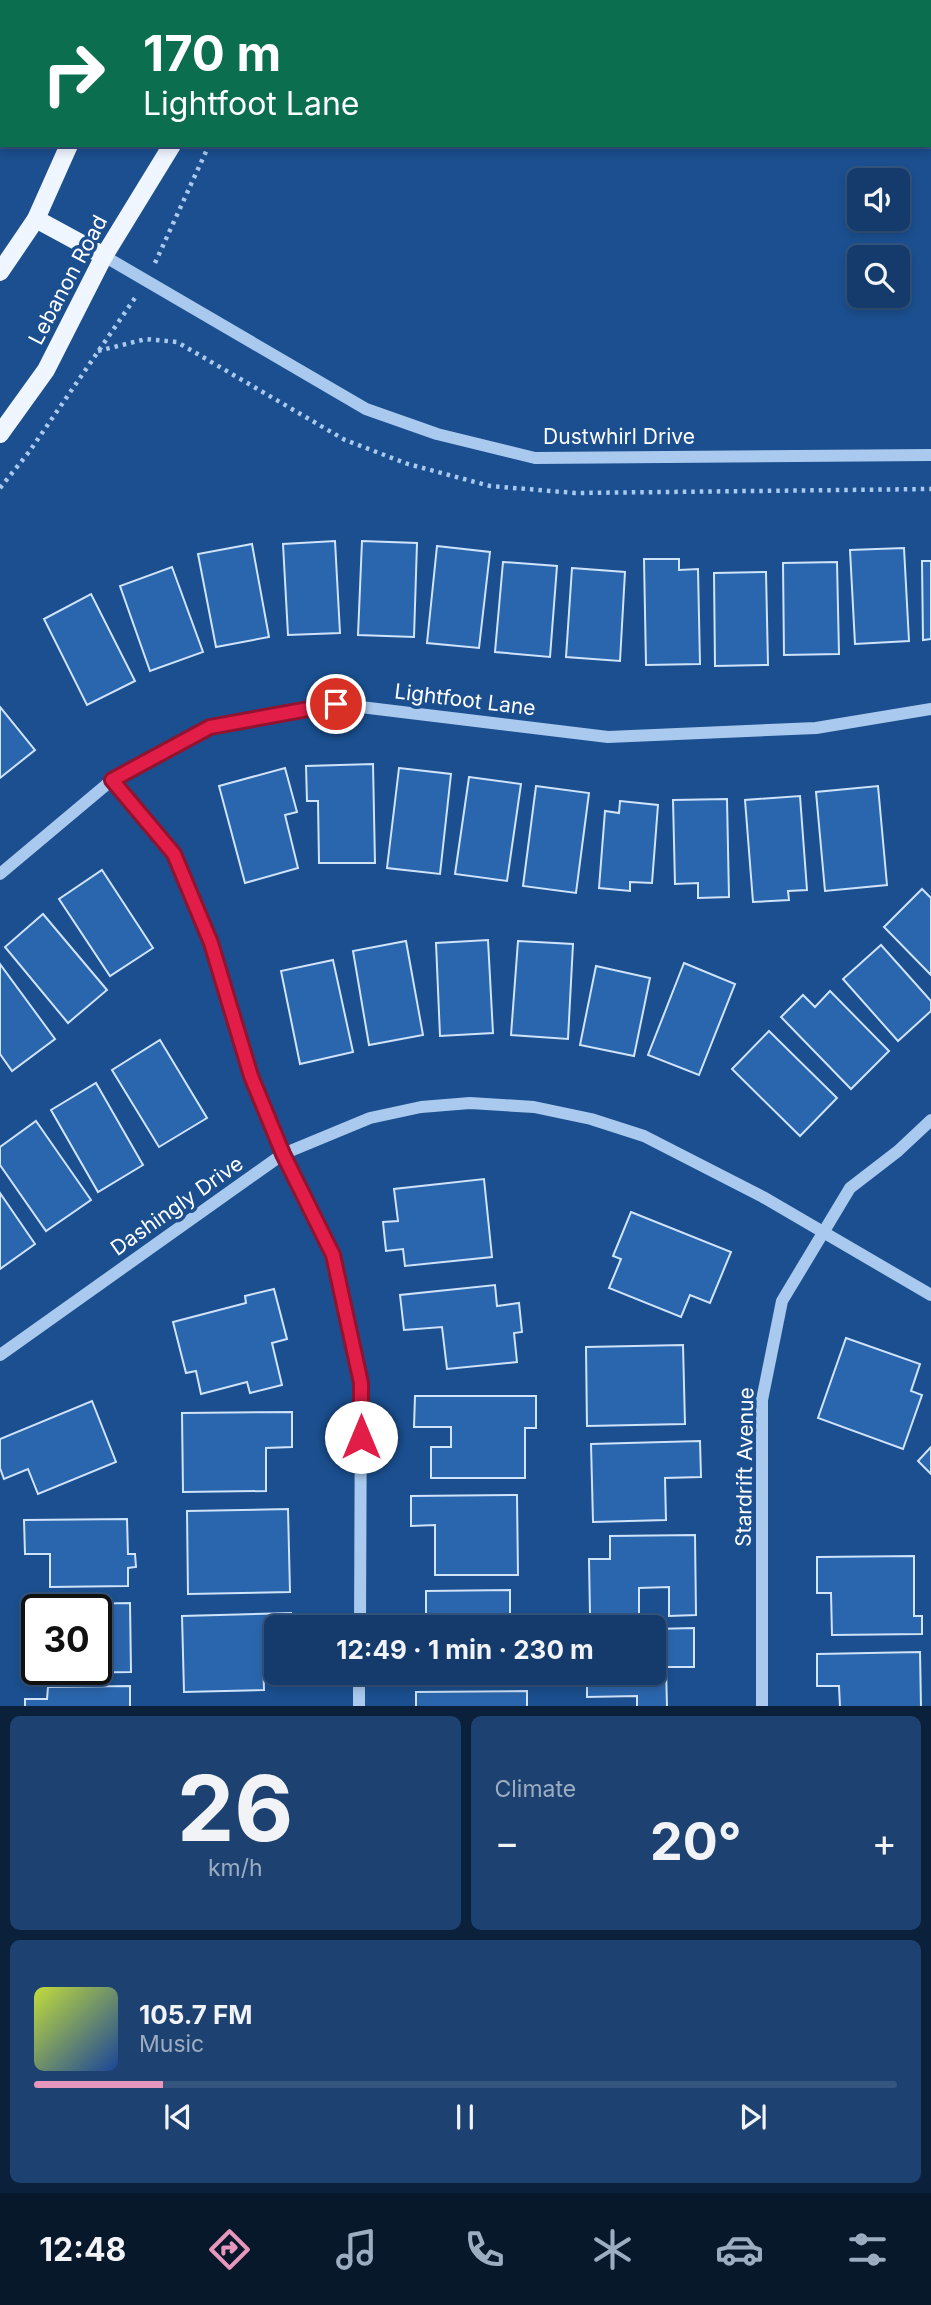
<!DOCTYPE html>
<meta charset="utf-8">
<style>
body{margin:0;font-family:Inter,sans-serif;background:#1d4271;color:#f1f3f6;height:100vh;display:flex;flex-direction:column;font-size:26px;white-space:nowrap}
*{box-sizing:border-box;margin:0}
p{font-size:23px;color:#9dadc1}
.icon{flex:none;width:38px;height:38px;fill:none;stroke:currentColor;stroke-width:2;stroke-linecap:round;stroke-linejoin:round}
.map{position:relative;height:1706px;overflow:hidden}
.side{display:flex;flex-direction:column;gap:10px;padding:10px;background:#0b203b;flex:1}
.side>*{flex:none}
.top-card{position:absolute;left:0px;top:0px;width:931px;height:147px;box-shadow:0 4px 10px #0003,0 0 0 2px #33557e;background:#0b6e4f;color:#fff;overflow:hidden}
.tools{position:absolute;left:847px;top:168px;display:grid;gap:14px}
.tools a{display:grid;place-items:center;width:63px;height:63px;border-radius:10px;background:#143b6b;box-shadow:0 4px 10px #0003,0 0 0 2px #33557e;font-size:35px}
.speed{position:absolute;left:21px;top:1594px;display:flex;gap:14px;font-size:35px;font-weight:700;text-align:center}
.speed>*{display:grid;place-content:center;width:91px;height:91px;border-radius:50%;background:#143b6b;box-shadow:0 4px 10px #0003,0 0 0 2px #33557e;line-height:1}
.speed .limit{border:4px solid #111;border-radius:10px;background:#fff;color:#111}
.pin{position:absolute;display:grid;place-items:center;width:60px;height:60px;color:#fff;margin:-30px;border:4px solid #fff;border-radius:50%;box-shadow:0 2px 7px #0007}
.me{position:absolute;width:77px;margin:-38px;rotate:0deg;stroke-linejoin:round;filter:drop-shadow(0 0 5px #0008)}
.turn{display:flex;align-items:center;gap:24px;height:147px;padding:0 28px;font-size:32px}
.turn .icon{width:91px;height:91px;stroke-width:2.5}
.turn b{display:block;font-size:49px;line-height:60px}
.big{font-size:52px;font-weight:700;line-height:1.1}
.side .widget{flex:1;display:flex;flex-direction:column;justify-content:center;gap:10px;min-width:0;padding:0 24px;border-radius:10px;background:#1d4271}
.side .dial{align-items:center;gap:0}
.dial b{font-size:91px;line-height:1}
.song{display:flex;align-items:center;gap:21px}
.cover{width:84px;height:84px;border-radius:10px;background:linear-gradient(135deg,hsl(70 70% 55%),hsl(220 70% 35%))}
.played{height:7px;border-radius:4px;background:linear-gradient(90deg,#e797bd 15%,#33557e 15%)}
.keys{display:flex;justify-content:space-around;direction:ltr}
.heat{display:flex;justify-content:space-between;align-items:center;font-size:38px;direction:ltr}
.side .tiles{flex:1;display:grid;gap:10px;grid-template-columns:1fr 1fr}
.widget:last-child{grid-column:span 2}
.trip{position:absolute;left:264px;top:1615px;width:402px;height:70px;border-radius:10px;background:#143b6b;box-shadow:0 4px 10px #0003,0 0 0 2px #33557e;font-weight:700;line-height:70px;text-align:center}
.tabs{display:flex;height:112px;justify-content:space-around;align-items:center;background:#08182b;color:#9dadc1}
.tabs .icon{width:49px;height:49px}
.tabs .on{color:#e797bd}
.tabs b{font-size:32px;color:#f1f3f6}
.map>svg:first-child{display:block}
</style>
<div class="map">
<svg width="931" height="1707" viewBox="0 0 931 1707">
<rect width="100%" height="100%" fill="#1b4f8f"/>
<!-- building -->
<g fill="#2a66ad" stroke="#cfe3fa" stroke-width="2">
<polygon points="335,541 340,633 288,635 283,544"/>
<polygon points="362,541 417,543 414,637 358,635"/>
<polygon points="252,544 269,637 216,647 198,554"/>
<polygon points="437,546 490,552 479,648 427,643"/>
<polygon points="904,548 909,641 855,644 850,550"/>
<polygon points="644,559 679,559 679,570 698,569 700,664 646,665"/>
<polygon points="922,561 931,561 931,639 923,640"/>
<polygon points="503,562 557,566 550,657 495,652"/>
<polygon points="837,562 839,654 784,655 783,563"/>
<polygon points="172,567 203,652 150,671 120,586"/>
<polygon points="572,568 625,572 620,661 566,657"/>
<polygon points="766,572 768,665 715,666 714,573"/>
<polygon points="91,594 135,681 87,705 44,619"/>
<polygon points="0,707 35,750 0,778"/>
<polygon points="373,764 375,863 319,863 318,801 307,801 306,766"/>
<polygon points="285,768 297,812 285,815 298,868 245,883 219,786"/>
<polygon points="399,768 451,774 440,874 387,868"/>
<polygon points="469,777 521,784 507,881 455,874"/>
<polygon points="536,786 589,793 576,893 523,886"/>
<polygon points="878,786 887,885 825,891 816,792"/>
<polygon points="800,796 807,890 788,891 789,900 753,902 745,800"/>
<polygon points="727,799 729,897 698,898 698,883 675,884 673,800"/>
<polygon points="620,801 658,805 652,883 630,882 630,891 599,888 605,811 619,813"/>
<polygon points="102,870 153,948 110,976 59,899"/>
<polygon points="922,889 931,898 931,975 884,927"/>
<polygon points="43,914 107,990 68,1023 5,947"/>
<polygon points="488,940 493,1033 440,1036 436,943"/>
<polygon points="406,941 423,1035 369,1045 353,951"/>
<polygon points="518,941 573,944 568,1039 511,1035"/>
<polygon points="881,945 931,1001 931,1011 898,1041 843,979"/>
<polygon points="333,960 353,1052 300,1064 281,971"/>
<polygon points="684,963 735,984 699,1075 648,1055"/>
<polygon points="0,964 55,1039 12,1071 0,1054"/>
<polygon points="596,966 650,978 634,1056 580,1045"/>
<polygon points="830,991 889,1051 851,1089 781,1017 803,995 815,1007"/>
<polygon points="769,1031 837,1098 800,1136 732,1069"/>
<polygon points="160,1040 207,1118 159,1147 112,1070"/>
<polygon points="96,1083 143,1165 98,1192 51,1110"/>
<polygon points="36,1121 91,1200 46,1231 0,1165 0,1147"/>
<polygon points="484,1179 492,1257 405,1266 403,1249 386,1251 383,1222 398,1221 394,1189"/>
<polygon points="0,1193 35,1244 0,1269"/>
<polygon points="631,1212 731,1252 710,1303 690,1295 681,1317 609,1288 621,1259 613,1256"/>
<polygon points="495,1285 497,1306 519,1303 522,1332 514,1333 517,1362 447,1369 442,1327 404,1330 400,1295"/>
<polygon points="274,1289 287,1339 272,1343 282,1385 250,1393 247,1382 201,1394 196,1371 186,1373 173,1322 246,1303 245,1296"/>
<polygon points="846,1338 920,1364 911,1391 922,1395 903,1449 818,1418"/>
<polygon points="683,1345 685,1424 587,1426 586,1347"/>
<polygon points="415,1396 536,1396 536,1428 525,1428 525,1478 431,1478 431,1447 451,1447 451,1427 414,1427"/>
<polygon points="92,1401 116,1462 38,1494 28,1469 4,1479 0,1468 0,1439"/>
<polygon points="292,1412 292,1447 266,1448 266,1491 183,1492 182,1413"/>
<polygon points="700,1441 701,1477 665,1478 666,1520 593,1522 591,1444"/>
<polygon points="931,1447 931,1474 918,1461"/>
<polygon points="517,1495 518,1575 435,1575 435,1525 411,1526 411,1496"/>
<polygon points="288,1509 290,1592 188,1594 187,1511"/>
<polygon points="127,1519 128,1554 135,1554 136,1567 128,1568 128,1586 50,1587 50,1554 25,1554 24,1520"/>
<polygon points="695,1535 696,1615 669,1616 669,1587 639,1588 639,1614 590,1614 589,1559 610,1559 610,1536"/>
<polygon points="914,1556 914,1616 922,1616 922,1634 832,1635 831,1593 817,1593 817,1557"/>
<polygon points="510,1590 510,1628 416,1628 416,1623 426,1623 426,1591"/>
<polygon points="130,1603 131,1672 51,1673 51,1670 96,1670 96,1610 37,1610 37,1636 25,1637 24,1605"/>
<polygon points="291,1613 291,1628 276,1628 276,1646 263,1647 264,1690 184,1692 182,1616"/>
<polygon points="694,1628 694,1667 666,1667 667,1707 637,1707 637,1696 587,1697 587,1673 654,1673 654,1629"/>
<polygon points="920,1652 921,1707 840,1707 839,1686 817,1686 817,1654"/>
<polygon points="130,1686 130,1707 25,1707 25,1699 47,1699 48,1687"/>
<polygon points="527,1691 527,1707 416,1707 416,1692"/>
</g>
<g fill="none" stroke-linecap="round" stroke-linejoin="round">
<!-- path -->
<g stroke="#a9c9ee" stroke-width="4.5" stroke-dasharray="3.5 5" stroke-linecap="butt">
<polyline points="96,2 97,0"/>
<polyline points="271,2 272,0"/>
<polyline points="0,145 2,143"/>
<polyline points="155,263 209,145"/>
<polyline points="98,351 146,339 177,342 345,440 408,464 490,486 575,493 931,489"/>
<polyline points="0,488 29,452 137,295"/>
</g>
<!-- minor -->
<g stroke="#a9c9ee" stroke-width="12">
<polyline points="104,256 366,409 437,434 535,458 931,455"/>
<polyline points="112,780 174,854 211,943 251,1076 283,1154 333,1255 361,1383 360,1628"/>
<polyline points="0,874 112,780 210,727 336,704 608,737 816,728 931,709"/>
<polyline points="0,1355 283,1154 370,1118 421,1107 470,1103 534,1107 591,1119 644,1136 763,1197 931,1295"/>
<polyline points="359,1707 359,1673"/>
<polyline points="762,1707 762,1400 782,1301 850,1188 898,1151 931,1120"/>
</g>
<!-- major -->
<g stroke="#f0f6ff" stroke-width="18">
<polyline points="132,2 133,0"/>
<polyline points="236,2 237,0"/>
<polyline points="36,219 104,256"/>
<polyline points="0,272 36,219 69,145"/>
<polyline points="0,434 46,370 104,256 172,145"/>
</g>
</g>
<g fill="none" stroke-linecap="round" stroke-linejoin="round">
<defs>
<polyline id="route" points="336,704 210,727 112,780 174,854 211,943 251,1076 283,1154 333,1255 361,1383 361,1437"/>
</defs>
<!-- route casing -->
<use href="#route" stroke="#92132f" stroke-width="18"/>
<!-- route -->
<use href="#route" stroke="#e11d48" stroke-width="12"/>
</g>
<g text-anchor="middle" stroke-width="7" stroke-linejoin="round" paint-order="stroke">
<!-- street labels -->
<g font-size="21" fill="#fff" stroke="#1b4f8f">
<text transform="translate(68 280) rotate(-62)" y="7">Lebanon Road</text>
<text x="619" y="444">Dustwhirl Drive</text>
<text transform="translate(465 700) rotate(7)" y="7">Lightfoot Lane</text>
<text transform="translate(177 1206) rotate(-35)" y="7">Dashingly Drive</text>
<text transform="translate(745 1467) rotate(-89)" y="7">Stardrift Avenue</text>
</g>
</g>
</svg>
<div class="tools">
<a><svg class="icon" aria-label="sound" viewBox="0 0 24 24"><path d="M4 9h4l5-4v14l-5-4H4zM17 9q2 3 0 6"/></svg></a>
<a><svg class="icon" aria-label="search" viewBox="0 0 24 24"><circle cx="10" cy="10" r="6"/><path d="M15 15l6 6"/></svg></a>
</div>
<div class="speed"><div class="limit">30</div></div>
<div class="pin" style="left:336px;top:704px;background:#d93025"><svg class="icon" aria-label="arrive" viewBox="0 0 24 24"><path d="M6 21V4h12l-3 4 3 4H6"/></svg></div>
<svg class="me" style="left:361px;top:1437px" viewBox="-20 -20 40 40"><circle r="19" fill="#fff"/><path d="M0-13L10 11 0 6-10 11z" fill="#e11d48"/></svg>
<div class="trip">12:49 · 1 min · 230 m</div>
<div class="top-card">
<div class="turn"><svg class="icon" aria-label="right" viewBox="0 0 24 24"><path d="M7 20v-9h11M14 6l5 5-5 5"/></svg><div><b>170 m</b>Lightfoot Lane</div></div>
</div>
</div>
<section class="side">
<div class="tiles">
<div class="widget dial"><b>26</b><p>km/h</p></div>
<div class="widget"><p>Climate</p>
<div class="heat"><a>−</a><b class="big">20°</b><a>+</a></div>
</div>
<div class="widget">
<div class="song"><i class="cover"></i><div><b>105.7 FM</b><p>Music</p></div></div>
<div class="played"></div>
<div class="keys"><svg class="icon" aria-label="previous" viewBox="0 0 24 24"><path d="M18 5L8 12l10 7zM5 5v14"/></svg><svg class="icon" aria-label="pause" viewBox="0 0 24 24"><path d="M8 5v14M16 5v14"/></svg><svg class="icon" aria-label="next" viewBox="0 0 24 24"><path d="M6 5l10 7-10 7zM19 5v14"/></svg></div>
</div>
</div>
</section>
<nav class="tabs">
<b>12:48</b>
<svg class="icon on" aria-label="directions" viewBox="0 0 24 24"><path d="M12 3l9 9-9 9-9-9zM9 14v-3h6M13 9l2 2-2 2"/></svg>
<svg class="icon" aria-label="music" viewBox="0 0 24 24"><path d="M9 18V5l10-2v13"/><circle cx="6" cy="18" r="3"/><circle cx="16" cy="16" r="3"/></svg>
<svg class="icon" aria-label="phone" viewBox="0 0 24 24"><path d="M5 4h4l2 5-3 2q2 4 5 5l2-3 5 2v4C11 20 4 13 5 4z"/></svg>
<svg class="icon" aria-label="climate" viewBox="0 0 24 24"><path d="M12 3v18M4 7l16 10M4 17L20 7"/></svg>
<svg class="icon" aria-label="car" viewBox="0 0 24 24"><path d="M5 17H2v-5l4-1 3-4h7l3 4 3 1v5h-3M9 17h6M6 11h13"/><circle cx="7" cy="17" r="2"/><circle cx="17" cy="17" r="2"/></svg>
<svg class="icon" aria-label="filters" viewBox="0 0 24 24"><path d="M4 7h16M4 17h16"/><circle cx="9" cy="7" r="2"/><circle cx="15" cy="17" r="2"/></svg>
</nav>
